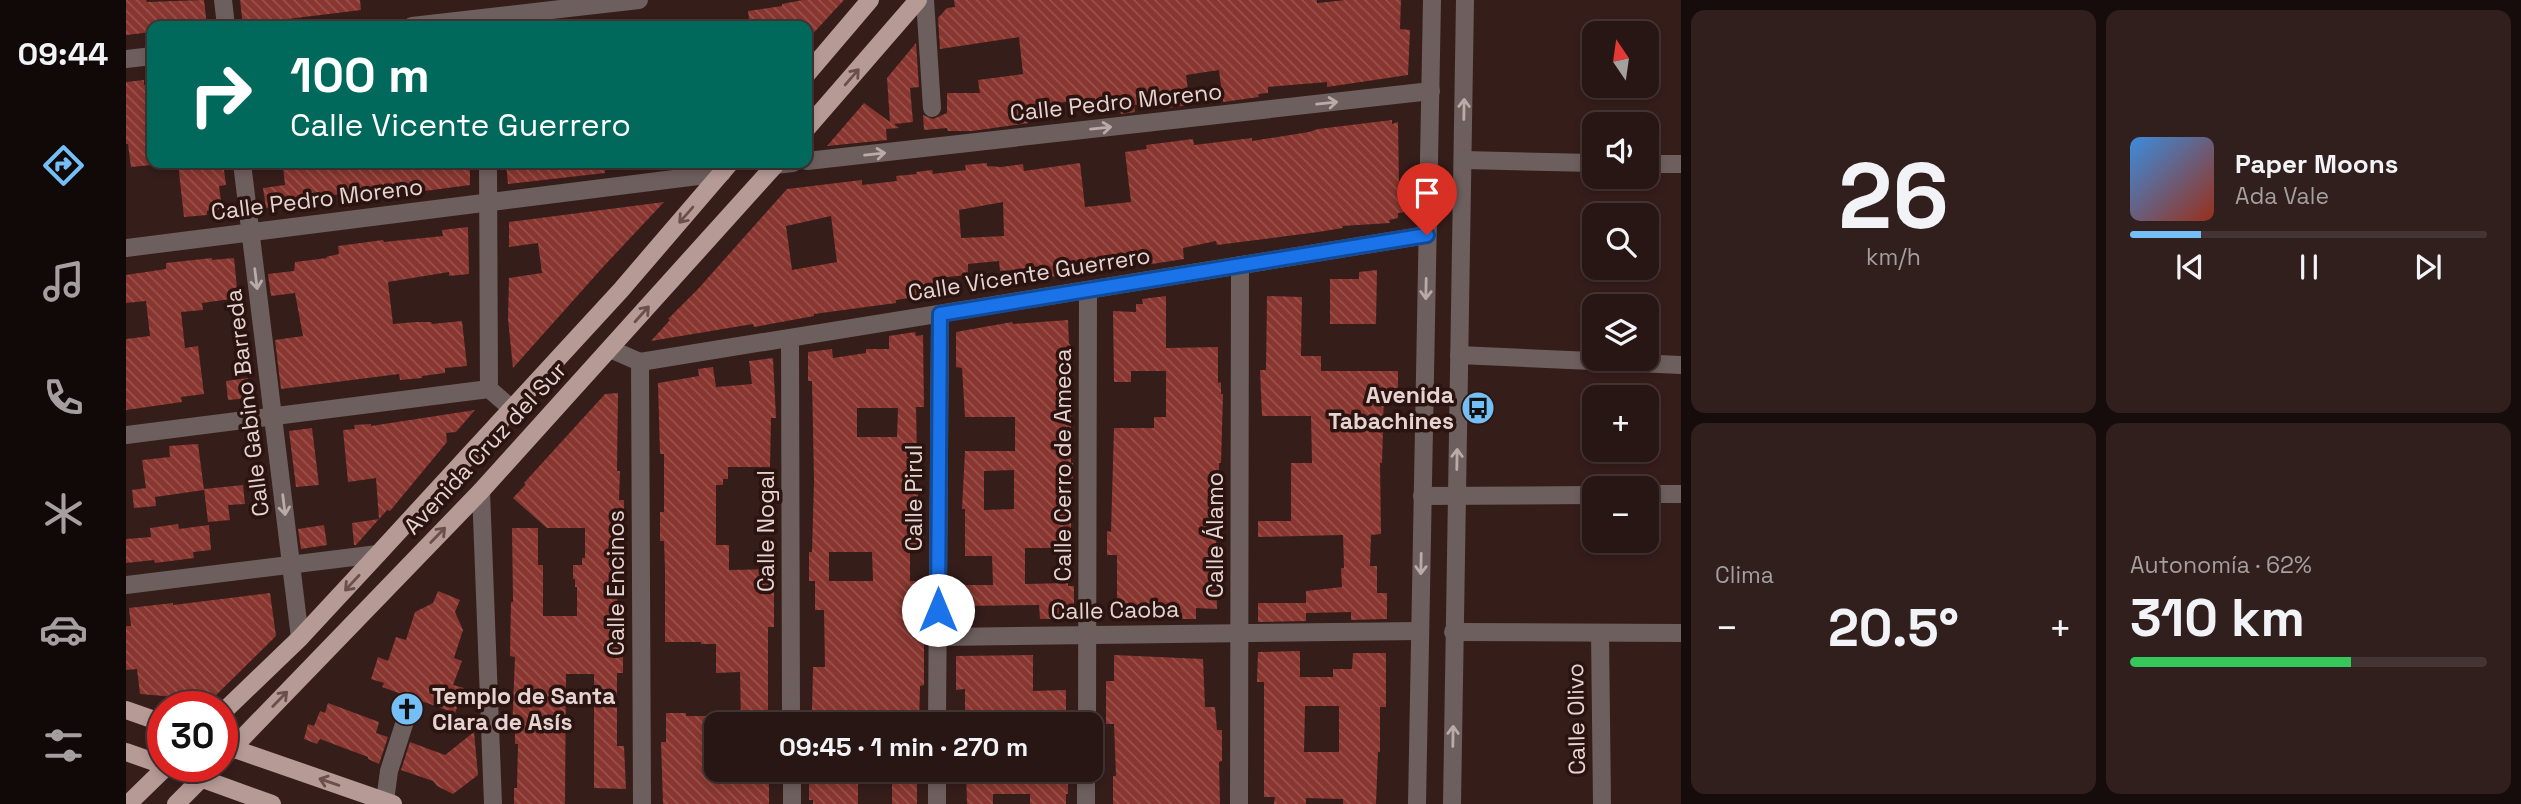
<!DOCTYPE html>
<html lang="es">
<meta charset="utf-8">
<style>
body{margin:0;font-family:"Space Grotesk",sans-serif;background:#301f1d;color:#f1f3f6;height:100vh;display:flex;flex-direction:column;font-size:26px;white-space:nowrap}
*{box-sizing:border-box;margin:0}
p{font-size:23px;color:#a59fa0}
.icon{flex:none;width:38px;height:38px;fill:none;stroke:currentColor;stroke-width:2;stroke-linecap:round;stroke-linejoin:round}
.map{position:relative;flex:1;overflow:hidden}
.drawer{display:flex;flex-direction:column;gap:10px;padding:10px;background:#160c0b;width:840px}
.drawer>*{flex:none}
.banner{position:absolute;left:21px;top:21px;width:665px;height:147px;border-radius:14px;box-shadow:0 4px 10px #0003,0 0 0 2px #443534;background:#00695c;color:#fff;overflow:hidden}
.needle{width:46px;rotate:347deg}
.fabs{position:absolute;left:1456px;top:21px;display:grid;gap:14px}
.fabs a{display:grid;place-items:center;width:77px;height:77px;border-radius:14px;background:#281614;box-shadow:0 4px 10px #0003,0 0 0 2px #443534;font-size:35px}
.speed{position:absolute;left:21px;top:691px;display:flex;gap:14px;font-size:35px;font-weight:700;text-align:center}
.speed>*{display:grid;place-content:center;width:91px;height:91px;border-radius:50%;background:#281614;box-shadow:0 4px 10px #0003,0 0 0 2px #443534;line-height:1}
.speed .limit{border:10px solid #d22;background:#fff;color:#111}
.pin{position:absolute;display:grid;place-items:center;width:60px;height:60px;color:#fff;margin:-72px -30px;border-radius:50% 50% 50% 0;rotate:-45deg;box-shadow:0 0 7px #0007}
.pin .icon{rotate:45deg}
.me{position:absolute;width:77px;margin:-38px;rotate:0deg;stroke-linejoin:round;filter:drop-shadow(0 0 5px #0008)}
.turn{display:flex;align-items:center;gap:24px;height:147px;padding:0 28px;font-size:32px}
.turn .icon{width:91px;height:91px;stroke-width:2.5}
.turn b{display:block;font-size:49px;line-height:60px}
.big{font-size:52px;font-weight:800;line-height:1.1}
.drawer .tile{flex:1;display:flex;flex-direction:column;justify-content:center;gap:10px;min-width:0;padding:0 24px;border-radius:14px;background:#301f1d}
.drawer .dial{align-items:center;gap:0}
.dial b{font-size:91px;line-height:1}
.song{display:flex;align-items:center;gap:21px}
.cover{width:84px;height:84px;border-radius:10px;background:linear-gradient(135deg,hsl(210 70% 55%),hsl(10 70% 35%))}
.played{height:7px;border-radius:4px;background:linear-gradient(90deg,#74c0f6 20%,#443534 20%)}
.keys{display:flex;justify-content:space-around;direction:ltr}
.heat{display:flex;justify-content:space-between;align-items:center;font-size:38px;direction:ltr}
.charge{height:10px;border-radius:5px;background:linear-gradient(90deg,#34c759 62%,#443534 0)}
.drawer .tiles{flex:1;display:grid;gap:10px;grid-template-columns:repeat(2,1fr)}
.trip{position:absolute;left:578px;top:712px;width:399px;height:70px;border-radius:14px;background:#281614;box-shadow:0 4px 10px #0003,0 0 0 2px #443534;font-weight:800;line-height:70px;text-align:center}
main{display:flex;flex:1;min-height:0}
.menu{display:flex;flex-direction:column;width:126px;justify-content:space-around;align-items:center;background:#100908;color:#a59fa0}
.menu .icon{width:49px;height:49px}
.menu .current{color:#74c0f6}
.menu b{font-size:32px;color:#f1f3f6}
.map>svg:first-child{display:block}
</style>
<main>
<nav class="menu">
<b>09:44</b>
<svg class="icon current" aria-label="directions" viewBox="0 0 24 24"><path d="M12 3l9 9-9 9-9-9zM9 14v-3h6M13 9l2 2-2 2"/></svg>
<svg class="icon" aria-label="music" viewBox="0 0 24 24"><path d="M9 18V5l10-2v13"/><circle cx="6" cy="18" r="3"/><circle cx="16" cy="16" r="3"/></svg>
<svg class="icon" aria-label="phone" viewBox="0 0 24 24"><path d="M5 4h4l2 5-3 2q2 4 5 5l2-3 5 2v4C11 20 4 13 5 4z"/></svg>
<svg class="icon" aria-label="climate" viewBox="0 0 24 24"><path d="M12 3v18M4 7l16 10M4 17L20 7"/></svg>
<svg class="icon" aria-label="car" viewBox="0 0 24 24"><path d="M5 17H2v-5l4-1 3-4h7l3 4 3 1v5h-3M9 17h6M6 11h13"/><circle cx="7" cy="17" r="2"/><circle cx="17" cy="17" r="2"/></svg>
<svg class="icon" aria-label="filters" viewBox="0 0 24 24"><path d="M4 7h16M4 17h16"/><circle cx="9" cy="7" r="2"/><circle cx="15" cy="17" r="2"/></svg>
</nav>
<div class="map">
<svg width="1555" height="804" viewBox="0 0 1555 804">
<defs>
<pattern id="building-back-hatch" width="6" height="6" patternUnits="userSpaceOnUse" patternTransform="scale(1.75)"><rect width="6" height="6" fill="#88362f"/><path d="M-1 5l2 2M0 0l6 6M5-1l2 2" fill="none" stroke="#99524c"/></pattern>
</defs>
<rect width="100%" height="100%" fill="#351d1a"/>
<!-- building -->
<g fill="url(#building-back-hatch)" fill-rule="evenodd">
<polygon points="0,0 20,0 21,2 78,0 81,26 26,26 26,32 0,35"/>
<polygon points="114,0 234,0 235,10 162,19 163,26 117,26"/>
<polygon points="677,0 718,0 681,40 681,26 624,26 622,11 656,6 656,4"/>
<polygon points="828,0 1191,0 1191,3 1220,0 1275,0 1274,29 1284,30 1282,75 1201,87 1201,82 1142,87 1142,93 1132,94 1133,97 1097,102 1093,70 1060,75 1064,105 1041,108 1040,102 1008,105 1009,112 995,114 993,106 971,109 969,98 924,104 925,113 913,114 914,118 903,119 903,123 846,131 822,131 821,128 798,130 797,115 807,119 821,113 821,93 854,93 852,80 897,74 893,37 814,49 812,18 821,8 829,7"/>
<polygon points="790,43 793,87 784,88 787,122 768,124 773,128 760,129 761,140 701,146 738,103 764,122 761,78"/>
<polygon points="18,80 18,85 26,84 26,165 5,167 2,144 0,144 0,82"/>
<path d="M1266,120V124L1272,122L1273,188L1279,187L1280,212L1272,213V218L1263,220L1264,223L1216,226L1217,228L1192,232L1091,245L1090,241L1057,248L1058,259L1013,266L1012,257L968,264L970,270L890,282L889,270L874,271L873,261L842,264V275L811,278L810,294L770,300V303L688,314V316L628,327L627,324L525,341L544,320L542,319L572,289L661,189L736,180V185L771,181L770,176L791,174L790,172L806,170L807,174L840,170L839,165L861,163V166L875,167L897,164L898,171L954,163L959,207L1005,202L999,152L1021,149L1020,145L1067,139L1068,145L1126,138V141L1183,132L1192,129ZM877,202L878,236L835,238L833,210ZM705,216L711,262L666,270L660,226Z"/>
<polygon points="52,163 97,163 100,185 93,186 96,209 81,211 81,215 58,217"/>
<polygon points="169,163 344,163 344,185 276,194 275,187 183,198 184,202 140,208 137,188 159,185 157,167 169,165"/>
<polygon points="380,163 479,163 479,173 382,184"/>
<polygon points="538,202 477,267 387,368 382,319 383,278 416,273 412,243 383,247 383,222"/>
<polygon points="342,227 343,274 323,276 323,272 262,282 267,324 290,322 305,322 306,324 336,321 341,366 319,368 319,373 296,376 296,378 274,380 273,374 155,389 149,340 177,336 169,293 145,296 142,274 168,271 169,262 201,258 200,257 213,254 212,246 257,240 258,242 317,236 316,230"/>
<polygon points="86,258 86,260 108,258 112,298 76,303 77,310 55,312 59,348 72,346 78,394 55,397 56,402 0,410 0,339 24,336 20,301 0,303 0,275 40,269 40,263"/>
<polygon points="1251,270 1250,324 1204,324 1204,279 1233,279 1233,272"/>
<polygon points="1040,296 1040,348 1092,347 1092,383 1095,382 1095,394 1097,394 1095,463 1093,463 1093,532 1090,532 1091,609 1070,608 1070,619 1053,619 1053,610 1038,610 1038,607 991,607 991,555 981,555 981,531 985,532 988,428 1028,428 1028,417 1040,417 1040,371 1005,371 1005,382 988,382 987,311 1010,312 1010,304 1017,304 1016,299"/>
<polygon points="1141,296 1176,297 1175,356 1195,356 1195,371 1272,371 1272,393 1258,393 1256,463 1254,463 1255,534 1245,535 1244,566 1251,566 1251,593 1261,593 1261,619 1225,620 1225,612 1180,613 1180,621 1132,622 1132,603 1180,603 1180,591 1216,587 1215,568 1218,568 1217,535 1132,537 1132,521 1165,521 1165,463 1186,463 1185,416 1136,416 1134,370 1140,370"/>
<path d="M942,320L943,344L945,345L946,405H945V463H947V486H945V533H942V548H899V584L942,583V586H948V619H914L913,605L839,606V585H867L866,556H839V509H836L839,451H889V417H839L836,368L830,367V332L886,322L887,324ZM888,470V509L858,510V471Z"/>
<path d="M789,332L790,336L797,335L798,407H790L792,501L793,512H798V539H795V552H784V581H792L791,639H798V685L794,686L793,724H689V710H686L687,667H699L698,610H689V581H683V552H686L688,481L686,381H682V352L706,349L707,358L740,353V349H763V336ZM731,408H772L771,437H731ZM703,552H746L747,581H694H703Z"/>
<polygon points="647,358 650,418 645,418 644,467 602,467 602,479 597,479 597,485 590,485 590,545 603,545 603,570 648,569 648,627 642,627 642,724 615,724 614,672 590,673 590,644 575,644 575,642 539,642 539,570 538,541 534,541 534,512 538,512 538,454 534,454 532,383 573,376 572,369 587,367 590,387 626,384 623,361"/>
<polygon points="122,378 124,398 102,400 100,381"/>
<polygon points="492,393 491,471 494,471 493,500 498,500 497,586 491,587 492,644 497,644 497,673 491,673 491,746 498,746 500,789 468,788 468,674 440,674 439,804 388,804 388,788 391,788 392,744 389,744 389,731 386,731 389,657 384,656 385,602 387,602 386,528 412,528 412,565 417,565 417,616 451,616 451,587 449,587 449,579 447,579 447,565 456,565 456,558 459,558 459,528 421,528 387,498 400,484 398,483 479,394"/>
<polygon points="349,410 330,432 320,433 321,442 264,511 261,510 253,519 250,478 222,482 217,430 229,429 228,425 245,424 245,426"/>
<polygon points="186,428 193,485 170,487 163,431"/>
<polygon points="72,444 78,490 29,497 30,506 8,508 6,490 20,488 16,460 44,457 43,446"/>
<polygon points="117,485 119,504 102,505 104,520 82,522 78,489"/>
<polygon points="253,519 230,545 228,545 226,523"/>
<polygon points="52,524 53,529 83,525 85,550 67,552 68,558 29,563 28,560 0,563 0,539 25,537 24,528"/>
<polygon points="198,525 201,545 175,549 172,529"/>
<polygon points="312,591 334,600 329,612 337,630 328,658 336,661 327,685 338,688 329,713 256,687 258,683 245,679 252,657 262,661 270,637 280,640 289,612 307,603"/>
<polygon points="144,593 150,636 78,707 76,707 74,695 62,698 14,694 11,669 0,670 0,626 5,626 3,608 47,603 47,605"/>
<path d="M1174,651V677H1207V669H1226L1227,653H1260V707H1254V752H1252L1250,804H1217V799L1180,798V804H1148L1149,797H1138V682H1131L1132,652ZM1179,706H1213V752H1178Z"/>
<polygon points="907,655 907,691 940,690 940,724 839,724 839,689 830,690 830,656"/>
<polygon points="988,655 1077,659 1079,707 1089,707 1091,730 1096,730 1096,761 1093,762 1094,804 987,804 987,776 990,776 988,724 980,724 980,681 988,681"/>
<polygon points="202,703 253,722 250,733 262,737 253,764 242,759 242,757 194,739 191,744 178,739 182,724 188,726 194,711 199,713"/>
<polygon points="540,713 560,713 560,716 590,716 590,770 643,770 643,804 537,804 535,742 540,742"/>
<polygon points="348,732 352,775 327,794 311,786 307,781 275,770 284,742 319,755"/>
<polygon points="683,770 732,770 732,804 687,804 687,800 683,800"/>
<rect x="766" y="770" width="25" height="34"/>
<polygon points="840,770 942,770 942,794 940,794 940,804 904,804 904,794 867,794 867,804 841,804"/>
</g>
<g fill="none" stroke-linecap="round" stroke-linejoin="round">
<!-- minor -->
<g stroke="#6d5f5d" stroke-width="18">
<polyline points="97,0 100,26"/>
<polyline points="799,0 806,108"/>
<polyline points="286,26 513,0"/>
<polyline points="0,59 26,56"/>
<polyline points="1338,160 1468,163"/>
<polyline points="681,161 1305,91"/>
<polyline points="116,163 174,638"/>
<polyline points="362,163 363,389"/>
<polyline points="1521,164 1555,164"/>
<polyline points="649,165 667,163"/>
<polyline points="0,248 596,173"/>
<polyline points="664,338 665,724"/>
<polyline points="484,349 514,362"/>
<polyline points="1333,355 1555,365"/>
<polyline points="514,362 1301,235"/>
<polyline points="514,362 516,804"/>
<polyline points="0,435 363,389 385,408"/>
<polyline points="355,491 367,804"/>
<polyline points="1521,494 1555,494"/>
<polyline points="1296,496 1468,495"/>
<polyline points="0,585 252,554"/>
<polyline points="1327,632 1555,633"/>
<polyline points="1474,633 1476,804"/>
<polyline points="812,637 1293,631"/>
<polyline points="811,724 814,314"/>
<polyline points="961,724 962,290"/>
<polyline points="666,770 666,804"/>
<polyline points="259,801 263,771 280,718"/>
<polyline points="811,804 811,770"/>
<polyline points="960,804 960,770"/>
<polyline points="1113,804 1114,265"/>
<polyline points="1291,804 1306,0"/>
<polyline points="1326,804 1339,0"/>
</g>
<!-- major -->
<g stroke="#b69a96" stroke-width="18">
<polyline points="681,74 744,0"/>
<polyline points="681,128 792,0"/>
<polyline points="0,710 37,723"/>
<polyline points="96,713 174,638 252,554 495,290 604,163"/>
<polyline points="100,746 267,804"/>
<polyline points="0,752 37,765"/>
<polyline points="96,759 355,491 651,163"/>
<polyline points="41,766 146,804"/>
<polyline points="2,804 41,766"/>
<polyline points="50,804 88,766"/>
</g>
</g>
<!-- one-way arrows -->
<defs><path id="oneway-shaft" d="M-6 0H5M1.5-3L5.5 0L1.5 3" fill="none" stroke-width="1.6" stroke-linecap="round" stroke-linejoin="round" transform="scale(1.75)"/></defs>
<g stroke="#6a504c">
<use href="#oneway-shaft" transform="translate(726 77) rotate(-49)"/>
<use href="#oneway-shaft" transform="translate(560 215) rotate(131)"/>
<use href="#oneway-shaft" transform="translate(516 314) rotate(-48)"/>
<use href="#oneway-shaft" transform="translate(312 535) rotate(-46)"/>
<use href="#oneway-shaft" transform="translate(226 583) rotate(133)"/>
<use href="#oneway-shaft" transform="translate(154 699) rotate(-46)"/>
<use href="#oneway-shaft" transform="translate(203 782) rotate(-161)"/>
</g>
<g stroke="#bbaba8">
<use href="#oneway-shaft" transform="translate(1201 103) rotate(-6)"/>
<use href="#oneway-shaft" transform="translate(1338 109) rotate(-89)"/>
<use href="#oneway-shaft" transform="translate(975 128) rotate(-6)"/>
<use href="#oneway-shaft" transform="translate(749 154) rotate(-6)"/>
<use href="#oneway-shaft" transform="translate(130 279) rotate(83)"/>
<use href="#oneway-shaft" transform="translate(1300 289) rotate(91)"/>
<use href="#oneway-shaft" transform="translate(1331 459) rotate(-89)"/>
<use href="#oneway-shaft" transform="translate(158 505) rotate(83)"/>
<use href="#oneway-shaft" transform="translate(1295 564) rotate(91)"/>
<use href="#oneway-shaft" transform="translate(1327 736) rotate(-89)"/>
</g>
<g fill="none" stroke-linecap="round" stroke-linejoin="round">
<defs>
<polyline id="route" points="812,610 814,314 1301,235"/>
</defs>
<!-- route casing -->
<use href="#route" stroke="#114b97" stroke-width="18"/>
<!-- route -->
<use href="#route" stroke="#1a73e8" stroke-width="12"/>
</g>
<!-- icons -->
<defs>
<symbol id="bus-disc" viewBox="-11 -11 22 22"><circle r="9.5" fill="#74c0f6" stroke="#2b1310"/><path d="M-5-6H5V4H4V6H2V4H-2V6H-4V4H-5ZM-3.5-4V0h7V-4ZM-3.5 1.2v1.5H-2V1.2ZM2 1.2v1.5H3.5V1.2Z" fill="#111"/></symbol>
<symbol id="church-disc" viewBox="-11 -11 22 22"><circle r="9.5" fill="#74c0f6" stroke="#2b1310"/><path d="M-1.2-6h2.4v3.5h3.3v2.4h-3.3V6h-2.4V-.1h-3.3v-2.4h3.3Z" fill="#111"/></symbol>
</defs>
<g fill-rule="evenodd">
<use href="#bus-disc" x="1333" y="389" width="38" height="38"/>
<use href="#church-disc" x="262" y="690" width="38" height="38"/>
</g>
<g text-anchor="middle" stroke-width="7" stroke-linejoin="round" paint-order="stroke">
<!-- street labels -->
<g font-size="23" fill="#e5d4d1" stroke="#2b1310">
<text transform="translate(990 102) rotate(-6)" y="8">Calle Pedro Moreno</text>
<text transform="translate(191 199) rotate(-7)" y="8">Calle Pedro Moreno</text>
<text transform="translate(903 274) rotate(-9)" y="8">Calle Vicente Guerrero</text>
<text transform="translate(121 403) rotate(-97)" y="8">Calle Gabino Barreda</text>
<text transform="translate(359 448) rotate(-47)" y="8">Avenida Cruz del Sur</text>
<text transform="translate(937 465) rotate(-90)" y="8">Calle Cerro de Ameca</text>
<text transform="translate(788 498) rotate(-90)" y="8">Calle Pirul</text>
<text transform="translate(640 531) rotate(-90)" y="8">Calle Nogal</text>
<text transform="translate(1089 535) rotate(-90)" y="8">Calle Álamo</text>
<text transform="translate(490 583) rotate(-90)" y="8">Calle Encinos</text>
<text transform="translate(989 610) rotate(-1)" y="8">Calle Caoba</text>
<text transform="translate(1450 719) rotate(-91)" y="8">Calle Olivo</text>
</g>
<!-- poi labels -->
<g font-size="23" font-weight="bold" fill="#e5d4d1" stroke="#2b1310" text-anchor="end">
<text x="1328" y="403">Avenida<tspan x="1328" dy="26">Tabachines</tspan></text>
<text x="306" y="704" text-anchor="start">Templo de Santa<tspan x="306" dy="26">Clara de Asís</tspan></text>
</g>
</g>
</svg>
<div class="fabs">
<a><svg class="needle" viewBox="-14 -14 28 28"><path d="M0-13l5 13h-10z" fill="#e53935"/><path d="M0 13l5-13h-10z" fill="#a59fa0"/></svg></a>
<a><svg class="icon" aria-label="sound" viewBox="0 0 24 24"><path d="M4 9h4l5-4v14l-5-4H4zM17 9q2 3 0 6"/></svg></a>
<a><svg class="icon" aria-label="search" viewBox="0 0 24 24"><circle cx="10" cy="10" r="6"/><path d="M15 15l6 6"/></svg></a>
<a><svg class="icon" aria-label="layers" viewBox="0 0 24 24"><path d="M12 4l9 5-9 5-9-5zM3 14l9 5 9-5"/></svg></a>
<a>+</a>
<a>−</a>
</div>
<div class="speed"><div class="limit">30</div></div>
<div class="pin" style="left:1301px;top:235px;background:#d93025"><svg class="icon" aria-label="arrive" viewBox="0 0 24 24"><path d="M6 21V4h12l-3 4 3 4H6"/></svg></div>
<svg class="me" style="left:812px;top:610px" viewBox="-20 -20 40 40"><circle r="19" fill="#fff"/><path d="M0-13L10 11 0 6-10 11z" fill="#1a73e8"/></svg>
<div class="trip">09:45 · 1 min · 270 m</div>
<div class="banner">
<div class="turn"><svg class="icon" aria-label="right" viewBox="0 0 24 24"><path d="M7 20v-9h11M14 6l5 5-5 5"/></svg><div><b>100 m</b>Calle Vicente Guerrero</div></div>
</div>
</div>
<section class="drawer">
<div class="tiles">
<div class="tile dial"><b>26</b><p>km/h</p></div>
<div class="tile">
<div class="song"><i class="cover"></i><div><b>Paper Moons</b><p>Ada Vale</p></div></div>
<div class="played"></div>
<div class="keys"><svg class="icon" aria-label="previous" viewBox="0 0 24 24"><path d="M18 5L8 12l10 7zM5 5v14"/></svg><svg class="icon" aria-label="pause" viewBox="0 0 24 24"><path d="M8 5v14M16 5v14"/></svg><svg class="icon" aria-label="next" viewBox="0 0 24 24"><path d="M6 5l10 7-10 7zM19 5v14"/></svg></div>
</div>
<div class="tile"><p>Clima</p>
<div class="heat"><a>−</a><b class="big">20.5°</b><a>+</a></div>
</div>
<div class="tile"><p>Autonomía · 62%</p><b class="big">310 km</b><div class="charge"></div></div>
</div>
</section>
</main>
